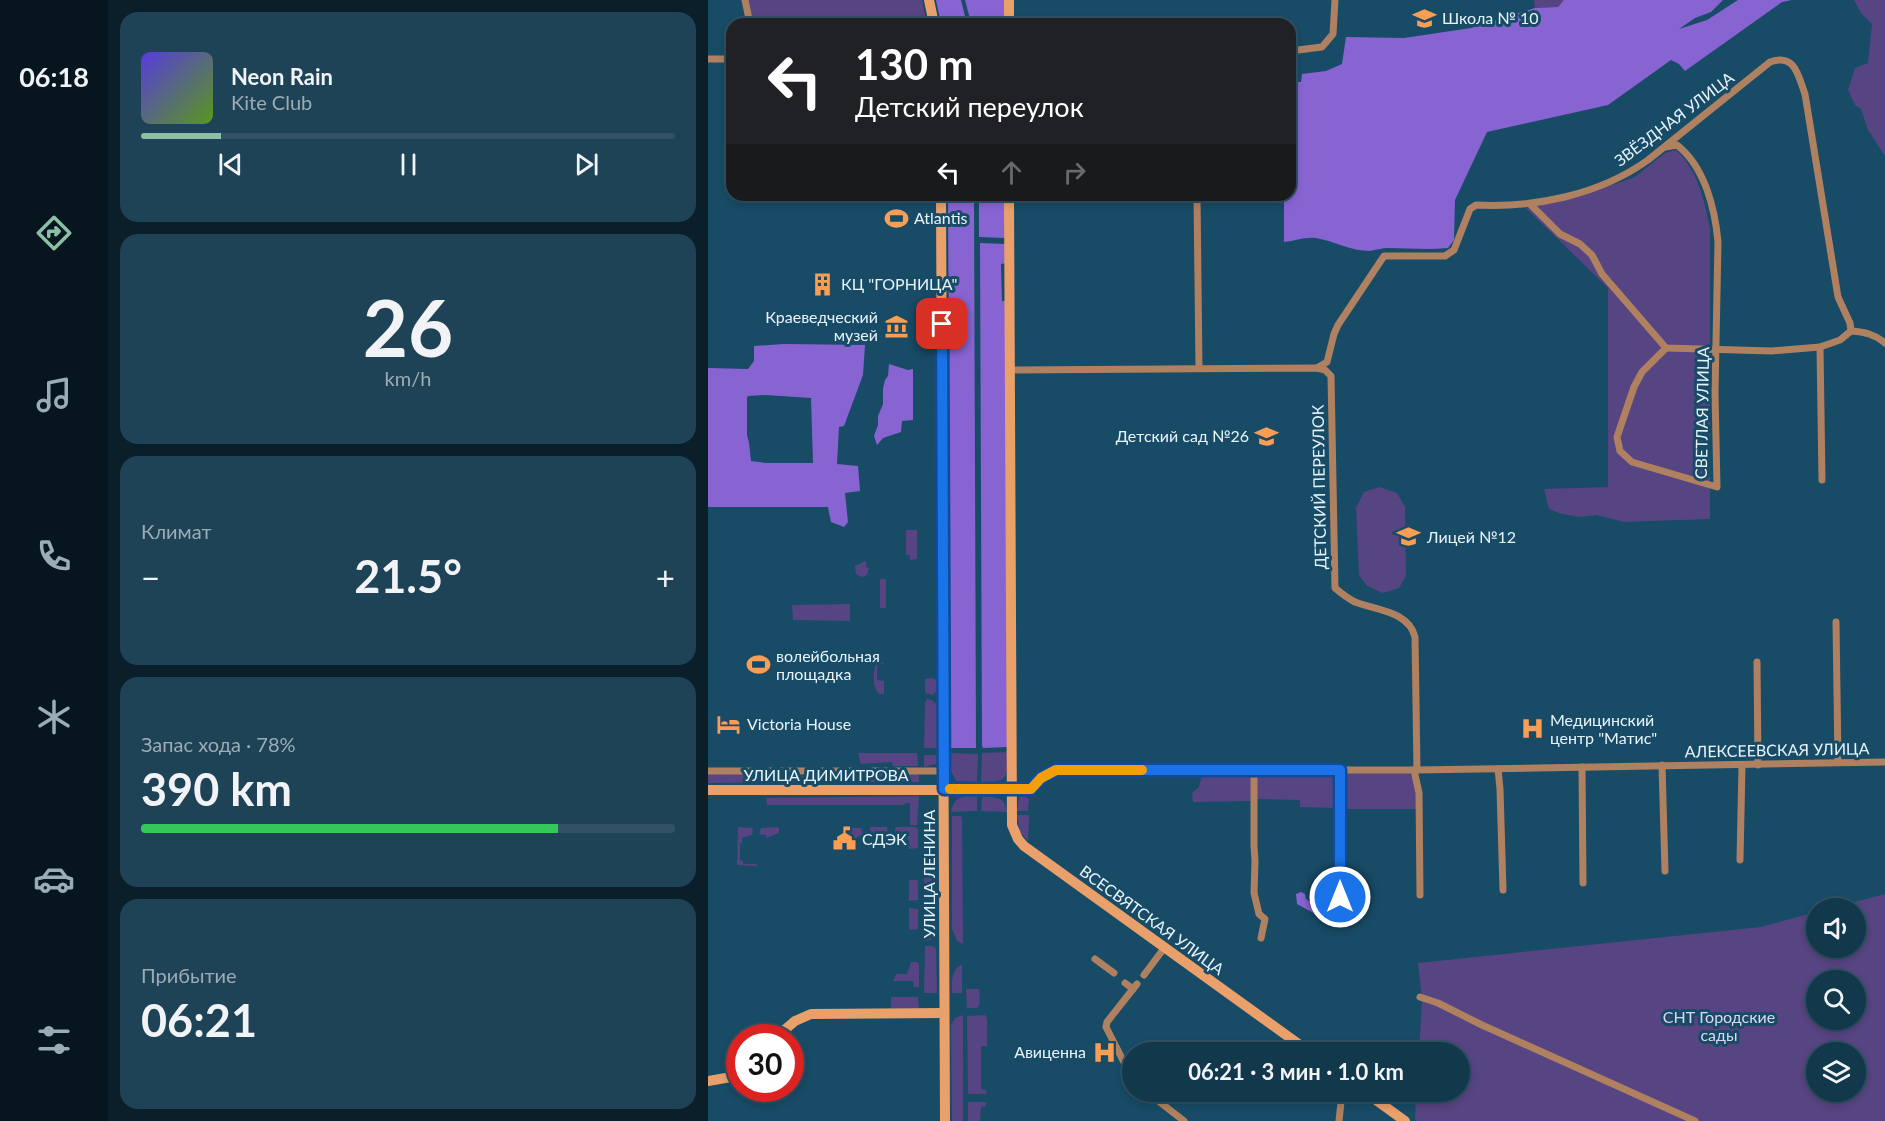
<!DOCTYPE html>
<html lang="ru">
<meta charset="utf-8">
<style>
body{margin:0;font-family:Lato,sans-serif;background:#1f4356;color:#f1f3f6;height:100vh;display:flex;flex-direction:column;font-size:22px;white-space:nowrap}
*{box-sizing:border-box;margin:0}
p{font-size:20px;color:#9cacb5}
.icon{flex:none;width:33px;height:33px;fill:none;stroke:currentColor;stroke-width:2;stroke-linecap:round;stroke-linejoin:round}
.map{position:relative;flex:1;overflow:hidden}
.panel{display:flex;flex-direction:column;gap:12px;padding:12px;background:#0a1f2a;width:600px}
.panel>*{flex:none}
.banner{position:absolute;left:18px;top:18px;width:570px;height:183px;border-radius:18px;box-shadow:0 3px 9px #0003,0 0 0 2px #315264;background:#202124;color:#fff;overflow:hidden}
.controls{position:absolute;left:1098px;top:898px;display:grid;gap:12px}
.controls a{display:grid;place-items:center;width:60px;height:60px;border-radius:50%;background:#12384c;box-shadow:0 3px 9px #0003,0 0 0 2px #315264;font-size:30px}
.speed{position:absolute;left:18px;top:1024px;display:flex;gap:12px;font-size:30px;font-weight:700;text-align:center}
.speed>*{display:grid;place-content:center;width:78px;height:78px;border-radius:50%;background:#12384c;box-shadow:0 3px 9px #0003,0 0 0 2px #315264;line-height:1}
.speed .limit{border:9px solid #d22;background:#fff;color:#111}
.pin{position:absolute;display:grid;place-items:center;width:51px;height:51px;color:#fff;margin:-26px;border-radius:12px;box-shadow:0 3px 9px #0006}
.me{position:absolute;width:66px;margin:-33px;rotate:0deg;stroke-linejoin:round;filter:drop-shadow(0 0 4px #0008)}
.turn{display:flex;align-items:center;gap:21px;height:126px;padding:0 30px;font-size:27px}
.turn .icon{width:78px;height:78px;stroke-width:2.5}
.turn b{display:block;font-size:42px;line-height:51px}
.lanes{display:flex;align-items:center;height:57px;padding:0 30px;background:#0003;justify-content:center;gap:30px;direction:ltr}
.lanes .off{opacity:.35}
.big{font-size:45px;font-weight:700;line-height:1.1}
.panel .card{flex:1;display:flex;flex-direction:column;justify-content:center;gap:9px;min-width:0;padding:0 21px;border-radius:18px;background:#1f4356}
.panel .dial{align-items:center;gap:0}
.dial b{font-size:78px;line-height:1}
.song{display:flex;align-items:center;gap:18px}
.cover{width:72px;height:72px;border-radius:9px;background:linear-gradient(135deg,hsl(250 70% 55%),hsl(90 70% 35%))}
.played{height:6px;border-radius:3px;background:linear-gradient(90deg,#8abfa5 15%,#315264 15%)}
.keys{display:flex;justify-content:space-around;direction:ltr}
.heat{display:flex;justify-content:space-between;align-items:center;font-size:33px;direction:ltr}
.charge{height:9px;border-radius:4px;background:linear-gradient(90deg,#34c759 78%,#315264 0)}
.trip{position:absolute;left:414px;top:1042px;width:348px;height:60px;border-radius:30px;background:#12384c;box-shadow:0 3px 9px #0003,0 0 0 2px #315264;font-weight:700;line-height:60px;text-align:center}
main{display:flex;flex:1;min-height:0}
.dock{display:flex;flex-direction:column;width:108px;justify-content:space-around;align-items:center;background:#07161e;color:#9cacb5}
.dock .icon{width:42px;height:42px}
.dock .selected{color:#8abfa5}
.dock b{font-size:27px;color:#f1f3f6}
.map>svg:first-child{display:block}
</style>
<main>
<nav class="dock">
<b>06:18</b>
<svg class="icon selected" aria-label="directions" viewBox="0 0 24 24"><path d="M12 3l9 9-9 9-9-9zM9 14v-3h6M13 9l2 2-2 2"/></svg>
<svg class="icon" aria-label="music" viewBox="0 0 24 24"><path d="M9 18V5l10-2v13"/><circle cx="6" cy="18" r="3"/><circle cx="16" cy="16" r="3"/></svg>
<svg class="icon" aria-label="phone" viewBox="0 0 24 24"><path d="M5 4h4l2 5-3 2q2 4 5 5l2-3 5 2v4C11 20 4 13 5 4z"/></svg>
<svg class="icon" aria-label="climate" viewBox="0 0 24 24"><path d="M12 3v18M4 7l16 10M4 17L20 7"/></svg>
<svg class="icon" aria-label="car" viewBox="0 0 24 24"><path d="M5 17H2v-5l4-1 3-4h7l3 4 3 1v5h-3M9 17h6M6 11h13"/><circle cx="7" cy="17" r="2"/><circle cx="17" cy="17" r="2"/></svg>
<svg class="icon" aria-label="filters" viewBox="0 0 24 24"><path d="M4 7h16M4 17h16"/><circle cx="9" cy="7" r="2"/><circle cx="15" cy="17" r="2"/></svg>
</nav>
<section class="panel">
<div class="card">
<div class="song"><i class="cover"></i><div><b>Neon Rain</b><p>Kite Club</p></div></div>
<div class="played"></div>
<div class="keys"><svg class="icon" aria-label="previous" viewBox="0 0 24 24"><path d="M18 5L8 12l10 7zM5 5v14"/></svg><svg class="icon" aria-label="pause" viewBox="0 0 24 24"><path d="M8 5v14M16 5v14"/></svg><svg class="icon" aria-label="next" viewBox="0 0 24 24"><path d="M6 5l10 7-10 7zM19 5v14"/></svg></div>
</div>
<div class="card dial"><b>26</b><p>km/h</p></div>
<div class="card"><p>Климат</p>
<div class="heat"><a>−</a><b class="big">21.5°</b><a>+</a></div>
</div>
<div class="card"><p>Запас хода · 78%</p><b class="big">390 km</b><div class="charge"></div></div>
<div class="card"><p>Прибытие</p><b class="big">06:21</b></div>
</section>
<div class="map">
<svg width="1177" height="1121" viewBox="0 0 1177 1121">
<rect width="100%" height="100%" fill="#184b66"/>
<!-- green -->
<g fill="#574482" fill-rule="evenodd">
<polygon points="40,0 214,0 219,24 45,24"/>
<polygon points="826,0 856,0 850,7 827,8"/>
<polygon points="1146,0 1177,0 1177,156 1160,130 1153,109 1147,105 1140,90 1147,68 1160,63 1164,24 1153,13"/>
<path d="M968,150C990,170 996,200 1002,228V519L916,522L888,515L872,517L854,514L841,509L836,489L900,487V288L818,208L867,198L927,177L957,153Z"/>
<polygon points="671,487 689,493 697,507 698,576 691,588 675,593 659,586 651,575 648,508 656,492"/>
<polygon points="198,530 209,530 209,559 202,560 202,555 198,555"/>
<polygon points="157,561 159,564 158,567 161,568 159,575 154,577 148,574 147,566"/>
<rect x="172" y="579" width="6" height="29"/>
<polygon points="142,604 142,621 85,620 84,605"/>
<path d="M171,658L176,664H169V680L176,681V694H171C163,685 165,668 171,658Z"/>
<polygon points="223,678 229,680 229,691 225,695 217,693 217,679"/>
<polygon points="219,699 224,700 229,705 229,748 216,748 217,703"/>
<path d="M300,752C299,778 301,782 273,782L274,753Z"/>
<polygon points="150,753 209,753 210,765 209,766 185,766 184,762 153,764"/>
<polygon points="243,753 270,754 269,782 248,781 243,771"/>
<polygon points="216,755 229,755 228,764 216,767"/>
<polygon points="539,773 543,776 543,801 485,802 484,793 491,787 494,774"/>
<polygon points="552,773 626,774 629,776 630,808 592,807 592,800 548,799 548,776"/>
<polygon points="633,773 702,773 705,774 707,780 709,809 634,809"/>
<polygon points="0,774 84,774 121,780 121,782 0,783"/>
<polygon points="159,774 211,774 211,782 158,782 156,778"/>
<polygon points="211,796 209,825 202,825 202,803 197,803 196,805 59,805 58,798"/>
<path d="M269,796V811L243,812C247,795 254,797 269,796Z"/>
<path d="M274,797C287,797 297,796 299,812L273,811Z"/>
<polygon points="311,797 318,797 321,799 320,811 309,811"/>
<polygon points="309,815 321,815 320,841 312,832"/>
<polygon points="244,816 253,816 254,819 255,944 249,941 244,929"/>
<polygon points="217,817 229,817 228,829 223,854 216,854"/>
<polygon points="30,827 45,828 44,835 34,838 34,843 32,843 32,860 35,861 35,864 49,864 48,866 29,865"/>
<polygon points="162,827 179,827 180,833 175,835 173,837 167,837 167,835 162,834"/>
<polygon points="188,827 207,827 210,829 210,848 201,849 201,840 196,835 187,835 187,829"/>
<polygon points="53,828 69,827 71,828 71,833 58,838 58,835 51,834"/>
<polygon points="134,828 153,828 155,834 147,838 139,838 139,835 133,834"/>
<polygon points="216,867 222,867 228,892 228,938 218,941 217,939"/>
<polygon points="201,880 209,880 210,882 210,900 201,901"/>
<path d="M1177,894V1121H709L707,1120L708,1092H752V1053H711L714,999L710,963L1053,927L1108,912V948H1148V909H1120ZM1108,981H1148V1020H1108ZM1108,1053H1148V1092H1108Z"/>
<polygon points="201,908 210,909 210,929 201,930"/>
<polygon points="217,946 225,946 228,949 229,993 216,993"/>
<polygon points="203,962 209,962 211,964 211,987 206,987 205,981 185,981 188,974 199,974"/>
<path d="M254,964V993H244C244,981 243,970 254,964Z"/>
<polygon points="258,989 271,989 272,1003 269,1008 259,1008"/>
<polygon points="183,997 210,997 211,1008 183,1008"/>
<polygon points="255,1015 255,1121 244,1121 243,1025 247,1018"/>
<polygon points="277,1015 279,1018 279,1046 273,1046 273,1089 278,1090 279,1094 260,1094 259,1016"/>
<polygon points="260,1102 278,1102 278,1106 273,1107 272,1121 260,1121"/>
</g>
<!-- forest -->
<g fill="#8864d3" fill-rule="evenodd">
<polygon points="228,0 253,0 259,24 233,24"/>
<polygon points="257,0 297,0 297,24 270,24 269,19 262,19"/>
<path d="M856,0H1015L1003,12L987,18L971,29L999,20L1030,0H1084L1074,2L977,71L971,64L963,60L900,105L779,132L747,200L746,240L740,248C720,250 700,248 680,248C674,248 668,250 662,251C643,251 626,241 608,238C596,237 587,241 576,242V195H582V82H593L594,74L618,71L634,64L638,37L696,38L763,28L827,8L850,7Z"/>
<polygon points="240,195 266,195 268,748 243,748"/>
<polygon points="271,195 298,195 298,238 271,237"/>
<polygon points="272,243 298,244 298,263 293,264 294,301 298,301 299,747 275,748 274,745"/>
<path d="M76,344L157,345L155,375L136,426L131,427L129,464L150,466L152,491L137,493L140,522L136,527L123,522L120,507H0V368L40,369L46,361V346ZM58,395L103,398L105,463H57L43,461L41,443L39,435V398L40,396Z"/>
<polygon points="181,364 200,370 205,369 205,420 194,421 193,432 175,438 169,445 166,436 170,425 170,416 175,404 175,389 177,380 180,376"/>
<polygon points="593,892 597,894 598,899 609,906 622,905 624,908 632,908 633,920 631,924 620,921 589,904 588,894"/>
</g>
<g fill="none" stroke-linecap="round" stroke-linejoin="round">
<!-- street -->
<g stroke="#af8160" stroke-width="7">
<polyline points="37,0 42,24"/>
<polyline points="582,51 614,47 625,34 627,0"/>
<polyline points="0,59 24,59"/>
<path d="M957,147L969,145C997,167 1007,209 1010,242L1007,393L1009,487L924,462L912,451L909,437L926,387L934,372L958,348"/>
<polyline points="489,195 491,368"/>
<path d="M822,204L852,234L872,244L884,255L894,274L958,348L1064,351L1112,347L1132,340L1143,331C1157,332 1166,334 1177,343"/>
<polyline points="1112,347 1114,480"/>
<path d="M609,368L619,362L626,334L630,325L676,256H737L746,250L762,209L768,205C827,208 891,195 940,160L1062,62C1087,53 1090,75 1097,94L1130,297L1142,323L1143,331"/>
<path d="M301,370L609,368L617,370L623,376L627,588C633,593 639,598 647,602C667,610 701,611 707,637L709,770H348L333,778L323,789L304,790"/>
<polyline points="1128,622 1130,762"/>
<polyline points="1049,662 1050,765"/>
<polyline points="954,765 957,871"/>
<polyline points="874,767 875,883"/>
<polyline points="790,769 792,789 795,890"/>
<polyline points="546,770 546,846 547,861 546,893 551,914 557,919 553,938"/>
<polyline points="632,770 632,897"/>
<polyline points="706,770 711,793 712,895"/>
<polyline points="709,770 1177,762"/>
<polyline points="0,771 236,771"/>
<polyline points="1032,860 1034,765"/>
<polyline points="387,959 406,973"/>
<polyline points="436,975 457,947"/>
<polyline points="417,983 425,989 429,984"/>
<polyline points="712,997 730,1003 774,1025 987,1121"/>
<polyline points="424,1078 398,1027 399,1022 425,989"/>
<polyline points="439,1092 476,1121"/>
<polyline points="631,1121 634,1092"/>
</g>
<!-- secondary -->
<g stroke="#eaa06b" stroke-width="10">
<polyline points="221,0 226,24"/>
<polyline points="301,0 301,24"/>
<polyline points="233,195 237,1121"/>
<polyline points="301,195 304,825 310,839 316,846 603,1053"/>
<polyline points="0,790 304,790"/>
<polyline points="67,1038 87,1021 103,1014 236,1013"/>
<polyline points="0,1081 23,1077 32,1071"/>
<polyline points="657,1092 697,1121"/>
</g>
</g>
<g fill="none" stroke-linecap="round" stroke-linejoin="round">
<defs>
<polyline id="route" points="234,324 236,789 323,789 333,778 348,770 632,770 632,897"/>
</defs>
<!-- route casing -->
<use href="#route" stroke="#114b97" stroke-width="15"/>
<!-- route -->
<use href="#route" stroke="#1a73e8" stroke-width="10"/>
<!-- slow -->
<polyline stroke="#f59e0b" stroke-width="10" points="242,789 323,789 333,778 348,770 434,770"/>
</g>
<!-- icons -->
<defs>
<symbol id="school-bare" viewBox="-9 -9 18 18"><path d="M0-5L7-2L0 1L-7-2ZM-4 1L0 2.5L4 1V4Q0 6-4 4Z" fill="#fc9d54" stroke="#184b66" stroke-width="2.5" paint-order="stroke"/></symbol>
<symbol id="stadium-bare" viewBox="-9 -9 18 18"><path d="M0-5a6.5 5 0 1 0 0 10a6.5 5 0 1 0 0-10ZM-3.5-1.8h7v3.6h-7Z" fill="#fc9d54" stroke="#184b66" stroke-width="2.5" paint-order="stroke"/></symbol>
<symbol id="building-bare" viewBox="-9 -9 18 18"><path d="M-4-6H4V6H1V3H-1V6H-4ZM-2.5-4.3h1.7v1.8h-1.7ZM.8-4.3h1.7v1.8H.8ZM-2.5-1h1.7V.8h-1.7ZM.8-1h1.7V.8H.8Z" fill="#fc9d54" stroke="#184b66" stroke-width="2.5" paint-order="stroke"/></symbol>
<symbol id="museum-bare" viewBox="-9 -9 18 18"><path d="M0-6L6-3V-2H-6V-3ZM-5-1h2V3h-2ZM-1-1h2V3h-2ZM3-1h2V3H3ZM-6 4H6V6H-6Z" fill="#fc9d54" stroke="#184b66" stroke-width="2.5" paint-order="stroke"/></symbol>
<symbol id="hotel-bare" viewBox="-9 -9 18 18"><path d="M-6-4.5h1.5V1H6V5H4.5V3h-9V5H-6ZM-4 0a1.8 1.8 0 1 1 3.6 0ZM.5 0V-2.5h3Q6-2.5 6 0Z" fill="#fc9d54" stroke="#184b66" stroke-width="2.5" paint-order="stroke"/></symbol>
<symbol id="hospital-bare" viewBox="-9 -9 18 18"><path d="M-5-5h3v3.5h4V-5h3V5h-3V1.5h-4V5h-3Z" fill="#fc9d54" stroke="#184b66" stroke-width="2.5" paint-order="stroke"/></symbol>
<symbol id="civic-bare" viewBox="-9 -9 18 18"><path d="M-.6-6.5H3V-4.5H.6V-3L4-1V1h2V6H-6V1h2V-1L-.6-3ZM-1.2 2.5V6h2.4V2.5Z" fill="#fc9d54" stroke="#184b66" stroke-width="2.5" paint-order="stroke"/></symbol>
</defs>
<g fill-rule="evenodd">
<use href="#school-bare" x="700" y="2" width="33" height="33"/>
<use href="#stadium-bare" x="172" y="202" width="33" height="33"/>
<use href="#building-bare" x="98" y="268" width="33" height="33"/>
<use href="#museum-bare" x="172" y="310" width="33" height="33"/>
<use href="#school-bare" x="542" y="420" width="33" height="33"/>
<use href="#school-bare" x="684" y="520" width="33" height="33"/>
<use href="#stadium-bare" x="34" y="648" width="33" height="33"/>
<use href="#hotel-bare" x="4" y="708" width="33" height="33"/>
<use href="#hospital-bare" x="808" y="712" width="33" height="33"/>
<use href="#civic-bare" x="120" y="822" width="33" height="33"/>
<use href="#hospital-bare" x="380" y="1036" width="33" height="33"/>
</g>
<g text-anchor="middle" stroke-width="6" stroke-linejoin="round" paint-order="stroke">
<!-- poi labels -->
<g font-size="16" fill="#e7f4fc" stroke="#184b66" text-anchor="start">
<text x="734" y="24">Школа № 10</text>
<text x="206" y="224">Atlantis</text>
<text x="133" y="290">КЦ "ГОРНИЦА"</text>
<text x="170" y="323" text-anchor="end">Краеведческий<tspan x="170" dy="18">музей</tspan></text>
<text x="541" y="442" text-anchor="end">Детский сад №26</text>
<text x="719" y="543">Лицей №12</text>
<text x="68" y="662">волейбольная<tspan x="68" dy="18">площадка</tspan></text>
<text x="842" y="726">Медицинский<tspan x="842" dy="18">центр "Матис"</tspan></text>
<text x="39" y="730">Victoria House</text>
<text x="154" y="845">СДЭК</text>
<text x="378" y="1058" text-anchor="end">Авиценна</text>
</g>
<!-- street labels -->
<g font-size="16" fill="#e7f4fc" stroke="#184b66">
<text transform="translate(966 119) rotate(-37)" y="6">ЗВЁЗДНАЯ УЛИЦА</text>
<text transform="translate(994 413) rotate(-89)" y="6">СВЕТЛАЯ УЛИЦА</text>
<text transform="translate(611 487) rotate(-91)" y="6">ДЕТСКИЙ ПЕРЕУЛОК</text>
<text transform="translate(1069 750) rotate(-1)" y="6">АЛЕКСЕЕВСКАЯ УЛИЦА</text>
<text x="118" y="781">УЛИЦА ДИМИТРОВА</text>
<text transform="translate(221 874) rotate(-90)" y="6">УЛИЦА ЛЕНИНА</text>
<text transform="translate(444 920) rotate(36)" y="6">ВСЕСВЯТСКАЯ УЛИЦА</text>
</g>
<!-- park labels -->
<g font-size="16" fill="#ddd7f3" stroke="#184b66">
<text x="1011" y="1023">СНТ Городские<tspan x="1011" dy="18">сады</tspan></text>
</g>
</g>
</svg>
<div class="controls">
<a><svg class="icon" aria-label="sound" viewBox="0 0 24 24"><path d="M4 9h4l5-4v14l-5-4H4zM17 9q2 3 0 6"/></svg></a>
<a><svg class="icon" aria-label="search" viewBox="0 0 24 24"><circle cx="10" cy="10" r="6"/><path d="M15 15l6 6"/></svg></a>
<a><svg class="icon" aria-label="layers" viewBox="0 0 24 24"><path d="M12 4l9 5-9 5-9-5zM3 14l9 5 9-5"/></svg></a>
</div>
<div class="speed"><div class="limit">30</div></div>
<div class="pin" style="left:234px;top:324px;background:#d93025"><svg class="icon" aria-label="arrive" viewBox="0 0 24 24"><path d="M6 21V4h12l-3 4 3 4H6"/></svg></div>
<svg class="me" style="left:632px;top:897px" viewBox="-20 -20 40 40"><circle r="17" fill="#1a73e8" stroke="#fff" stroke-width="3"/><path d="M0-11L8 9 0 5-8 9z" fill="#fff"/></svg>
<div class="trip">06:21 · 3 мин · 1.0 km</div>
<div class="banner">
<div class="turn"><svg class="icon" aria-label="left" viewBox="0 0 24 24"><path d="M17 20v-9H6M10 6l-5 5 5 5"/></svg><div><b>130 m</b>Детский переулок</div></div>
<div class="lanes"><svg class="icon" aria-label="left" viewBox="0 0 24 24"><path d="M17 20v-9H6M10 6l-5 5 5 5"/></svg><svg class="icon off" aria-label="ahead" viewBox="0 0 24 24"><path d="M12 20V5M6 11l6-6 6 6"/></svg><svg class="icon off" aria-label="right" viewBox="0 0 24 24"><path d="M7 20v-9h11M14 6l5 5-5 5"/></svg></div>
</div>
</div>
</main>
